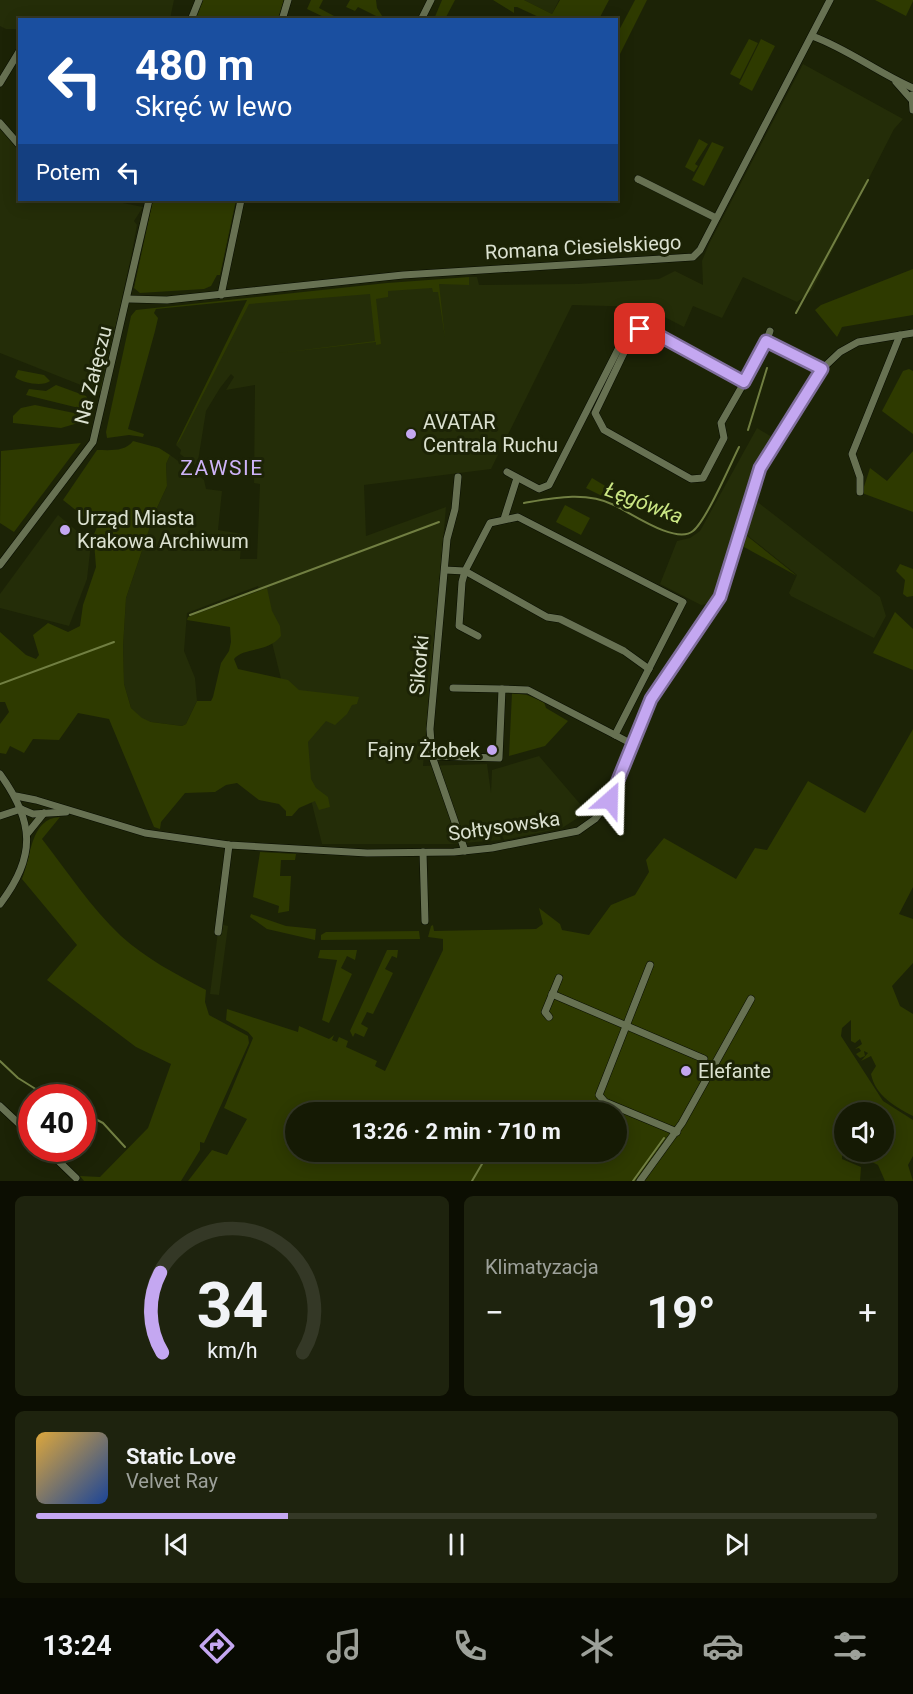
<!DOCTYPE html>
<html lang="pl">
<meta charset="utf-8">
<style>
body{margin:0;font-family:Roboto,sans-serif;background:#1e230e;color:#f1f3f6;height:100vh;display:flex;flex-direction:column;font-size:22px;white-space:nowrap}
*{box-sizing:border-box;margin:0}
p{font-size:20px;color:#9da19a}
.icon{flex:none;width:33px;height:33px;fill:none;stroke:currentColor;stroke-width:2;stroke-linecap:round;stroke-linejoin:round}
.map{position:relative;height:1181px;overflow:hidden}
.details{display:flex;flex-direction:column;gap:15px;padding:15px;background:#0c0e02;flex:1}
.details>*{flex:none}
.banner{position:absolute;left:18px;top:18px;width:600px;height:183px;border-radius:0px;box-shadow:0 3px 15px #0003,0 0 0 2px #343826;background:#1a4fa0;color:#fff;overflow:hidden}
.buttons{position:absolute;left:834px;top:1102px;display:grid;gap:12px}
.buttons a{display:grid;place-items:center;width:60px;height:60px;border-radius:50%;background:#151a04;box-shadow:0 3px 15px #0003,0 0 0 2px #343826;font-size:30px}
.speed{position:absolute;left:18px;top:1084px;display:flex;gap:12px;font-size:30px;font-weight:700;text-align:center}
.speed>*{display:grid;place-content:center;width:78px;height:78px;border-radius:50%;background:#151a04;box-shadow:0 3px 15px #0003,0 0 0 2px #343826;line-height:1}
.speed .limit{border:9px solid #d22;background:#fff;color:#111}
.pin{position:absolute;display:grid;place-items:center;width:51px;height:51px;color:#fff;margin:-26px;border-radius:12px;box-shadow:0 3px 9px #0006}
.me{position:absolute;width:66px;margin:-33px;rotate:25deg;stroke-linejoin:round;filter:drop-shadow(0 0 4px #0008)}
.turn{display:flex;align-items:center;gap:21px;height:126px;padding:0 18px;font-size:27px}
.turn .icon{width:78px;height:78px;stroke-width:2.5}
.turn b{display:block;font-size:42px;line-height:51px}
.then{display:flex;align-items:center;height:57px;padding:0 18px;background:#0003;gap:12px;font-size:22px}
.big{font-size:45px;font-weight:700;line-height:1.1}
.details .widget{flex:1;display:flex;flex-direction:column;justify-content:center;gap:9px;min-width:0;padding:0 21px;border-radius:9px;background:#1e230e}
.details .dial{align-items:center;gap:0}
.dial svg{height:156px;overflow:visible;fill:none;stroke:#343826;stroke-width:7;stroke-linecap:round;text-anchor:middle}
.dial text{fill:#f1f3f6;stroke:none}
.song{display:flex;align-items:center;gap:18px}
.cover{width:72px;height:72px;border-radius:9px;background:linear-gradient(135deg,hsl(40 70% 55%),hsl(220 70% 35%))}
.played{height:6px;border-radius:3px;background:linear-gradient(90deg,#c4a7f1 30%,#343826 30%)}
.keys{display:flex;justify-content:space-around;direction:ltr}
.heat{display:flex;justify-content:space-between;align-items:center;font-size:33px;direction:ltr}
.details .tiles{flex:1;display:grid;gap:15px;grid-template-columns:1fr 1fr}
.widget:last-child{grid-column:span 2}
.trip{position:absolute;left:285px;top:1102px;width:342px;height:60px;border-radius:30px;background:#151a04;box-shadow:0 3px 15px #0003,0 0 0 2px #343826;font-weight:700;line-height:60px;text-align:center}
.menu{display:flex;height:96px;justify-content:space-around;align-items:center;background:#080a02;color:#9da19a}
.menu .icon{width:42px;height:42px}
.menu .selected{color:#c4a7f1}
.menu b{font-size:27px;color:#f1f3f6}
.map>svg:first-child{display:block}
</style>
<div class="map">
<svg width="913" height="1181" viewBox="0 0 913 1181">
<rect width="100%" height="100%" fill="#1c2306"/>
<!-- built -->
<g fill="#242d08">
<polygon points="0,0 174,0 170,19 20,20 19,29 6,29 0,26"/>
<polygon points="524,0 559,0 552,14"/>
<polygon points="803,64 903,119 894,129 812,290 797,302 743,277 722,318 693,306 684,327 645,307 572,305 491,469 364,485 366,536 446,507 423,766 487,764 491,793 492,770 539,756 587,812 562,828 504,840 498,827 501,840 450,844 322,844 258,586 187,613 184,651 195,678 197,701 186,724 182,726 151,722 142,719 131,708 124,684 123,646 126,598 155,512 167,486 166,464 170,455 204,480 206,489 222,491 218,530 242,534 240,559 257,559 260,484 254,483 255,385 226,390 234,377 231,374 220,388 206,411 198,461 195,465 180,454 181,450 176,445 247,303 439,284 469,284 469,277 477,277 479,285 578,284 659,279 675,271 703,285 702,261 709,244"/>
<polygon points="0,128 19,151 20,200 108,200 143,207 134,221 137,225 131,257 101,393 0,353"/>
<polygon points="757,428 772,437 748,483 733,539 713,598 707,604 701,605 660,584 677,541 690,538 700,531"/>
<polygon points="755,500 880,597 886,616 874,638 791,596 789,593 797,575 747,535"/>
<polygon points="58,515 91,543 87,579 69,626 0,608 0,594"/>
<polygon points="219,924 228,926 219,995 210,994"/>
</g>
<!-- green -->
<g fill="#2e3a00" fill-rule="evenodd">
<polygon points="203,0 284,0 278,19 195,19"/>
<polygon points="311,0 323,0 319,8 336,17 335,19 328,19 307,9"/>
<polygon points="350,0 376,0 377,8 384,19 377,19 378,17 358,7 355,11 346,7"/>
<polygon points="442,0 455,0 445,19 434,19"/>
<polygon points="493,0 524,0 552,14 560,0 609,0 599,19 560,19 552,16 550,19 543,19 517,7 514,7 514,13"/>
<polygon points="635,0 647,0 617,60 617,34"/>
<polygon points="875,0 913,0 913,1 906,16"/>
<polygon points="749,39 758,43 740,79 730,74"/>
<polygon points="761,39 775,46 752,91 739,84"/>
<polygon points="699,139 708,144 695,164 698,166 694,172 685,167"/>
<polygon points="712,142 724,147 704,186 692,180"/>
<polygon points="153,200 236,200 220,275 217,275 211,286 204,289 140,293 134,288"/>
<polygon points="913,269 913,315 842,327 837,337 815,310 821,305"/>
<polygon points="469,277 469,285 439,284 445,338 438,292 433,292 432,288 388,291 388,297 376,299 381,344 376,345 376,342 279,353 375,341 370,294 249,304 180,440 176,445 247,300 156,309 154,313 158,318 155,331 128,429 144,434 143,437 129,435 107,438 106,432 131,316 136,310 387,283"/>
<polygon points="909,369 913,371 913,434 882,411 903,371"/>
<path d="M18,370L44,375L50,381C43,387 22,383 15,377Z"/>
<polygon points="56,385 86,396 89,401 87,410 26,395 29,389 46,391"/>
<polygon points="35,405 79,414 85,421 61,428 13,423 13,416 21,408"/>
<path d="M133,441L159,448L170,455L166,464L167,486L155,512L126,598L123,646L124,684L131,708L142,718L151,722L182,726L186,724L197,701H211L213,697L221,663L229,651L231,642L230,627L187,620L188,617L267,588L272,611L280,626L281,636C268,653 243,647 234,659L238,669L288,680L299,690L359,697L357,704L352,705L347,714L335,725L326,721L308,742L311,779L316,788L328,797L330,807L319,810L315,801L299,808L292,816H286V811L279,804L259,800L237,783L226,785L215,792L185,793L161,822L160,829L154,827L109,719L78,713L59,740L33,739L24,753L10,746L6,754L0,753V724L9,712L5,702H0V632L26,655L36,659L39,655L33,635L48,623L68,632L80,626L83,605L96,567L94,542L92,539L97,527L63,500L97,450C110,450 125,452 133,441Z"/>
<polygon points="81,443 14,532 0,523 1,451"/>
<polygon points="913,451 913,512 862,493 870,468 887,481"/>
<polygon points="592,478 612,490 608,499 586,488"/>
<polygon points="565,505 590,518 581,535 556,522"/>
<polygon points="748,530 747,536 797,576 744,547"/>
<polygon points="900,564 913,569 913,596 907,597 903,594 905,580 896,571"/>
<polygon points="895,612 913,629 913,670 873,653"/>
<polygon points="512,693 527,695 544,702 546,708 568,721 545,746 509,756"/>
<path d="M913,729V887L899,914L913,919V963L892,986L900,1006L913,1014V1116C895,1107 875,1095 871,1074L876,1066L871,1056L861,1061L868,1053L864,1051L865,1056L860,1058L856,1054L861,1051L859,1048L855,1049L862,1044L860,1039L855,1043L851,1041V1020L842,1028L841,1036L883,1101L913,1120V1156L908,1165L913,1181H885L878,1165L864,1158L862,1164L842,1155V1159L861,1167L860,1181H188L212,1150L227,1155L247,1119L224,1108L253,1038L248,1032L226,1020L227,1009L298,1032L299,1026L329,1039L334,1035L332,1040L337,1042L339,1037L348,1041L346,1047L377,1061L375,1066L385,1071L443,950V939L428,937L431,926L433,925L434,931L536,929L543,924L539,908L560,924L562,930L589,935L611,905L635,895L649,872L646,860L664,838L736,879L755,848L767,850L808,781L865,813ZM296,1113H616V1152H296ZM844,1113H884V1152H844Z"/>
<path d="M60,817L42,839C67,871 91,908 121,936C145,958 177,975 206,990L205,1002L209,1015L248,1036L249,1043L204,1143L200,1142V1150L181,1181H84L80,1176L100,1177L148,1128L171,1064L136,1047L47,980L77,945L22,879C31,858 30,818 60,817Z"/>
<polygon points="260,852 296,854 295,860 281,860 280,876 291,876 289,911 278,913 279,906 253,897"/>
<polygon points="251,914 286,926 316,929 315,940 267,929 250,917"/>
<polygon points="419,931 420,939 321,940 321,935 326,932"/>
<polygon points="320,950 357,950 355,960 347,956 341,968 352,974 329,1023 322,1020 337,960 318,958"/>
<polygon points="387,950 398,950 397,958 392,956 385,969 393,973 373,1014 367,1012 361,1024 368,1028 364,1037 355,1033 353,1037 350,1031"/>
</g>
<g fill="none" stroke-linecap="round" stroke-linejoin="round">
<!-- stream -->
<g stroke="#717f42" stroke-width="2">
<polyline points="796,313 868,180"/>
<polyline points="748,430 767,368"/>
<path d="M524,503C553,498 586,491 614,505C631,513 676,545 693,531C706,521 730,465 739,447"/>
<polyline points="190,615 439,522"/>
<polyline points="0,684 114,642"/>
<polyline points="0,1061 18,1078 50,1098"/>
<polyline points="82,1112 103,1123 125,1147"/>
<polyline points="472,1181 489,1152"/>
<polyline points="633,1181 664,1138"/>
</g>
<defs>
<g id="minor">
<polyline points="191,20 199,0"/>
<polyline points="282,20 288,0"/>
<polyline points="421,20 431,0"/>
<path d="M812,36C848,49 878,73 913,88"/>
<polyline points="896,82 911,99"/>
<polyline points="0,83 20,50"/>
<polyline points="912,95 913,110"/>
<polyline points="0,123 20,146"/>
<polyline points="638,179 716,218"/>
<polyline points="221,295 241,200"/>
<polyline points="128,299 167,300 403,275 693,257 700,250 830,0"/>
<polyline points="766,341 822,369"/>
<polyline points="744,382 649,330 640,329 632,336 595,413 604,430 691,479 703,478 724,438 721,423 764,348 770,331"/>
<polyline points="507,472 539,489 549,485 635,316"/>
<polyline points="458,477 455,509 447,539 430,729 432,756 465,851"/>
<polyline points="860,492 860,477 852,454 900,335"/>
<polyline points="504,519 517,478"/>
<polyline points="0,565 93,442 149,200"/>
<polyline points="445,570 465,571 490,523 518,517 683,602 615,735 634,745"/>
<polyline points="478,636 459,626 462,582 465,571 547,617 560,619 624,651 649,669"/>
<polyline points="453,688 502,689"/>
<polyline points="432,756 499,758 502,689 528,690 615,735"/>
<path d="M0,774C34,821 37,856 0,904"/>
<polyline points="16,796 36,800 145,833 229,845 367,853 454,852 492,848 578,831 595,819 610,800 651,699 720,597 757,474 822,369 840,352 858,342 913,333"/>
<polyline points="21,809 33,814 66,812"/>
<polyline points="0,816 21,809"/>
<polyline points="27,834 44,813"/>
<polyline points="423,852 425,921"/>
<polyline points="218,932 229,845"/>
<polyline points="650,965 599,1095 605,1102 677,1132"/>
<polyline points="552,994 704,1059"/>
<polyline points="549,1017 545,1012 559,978"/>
<polyline points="0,1106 32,1136"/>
<polyline points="46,1149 76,1178"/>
<polyline points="640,1181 682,1123 751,999"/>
</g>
</defs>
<!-- minor casing -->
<use href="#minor" stroke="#070c00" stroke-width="8"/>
<!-- minor -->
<use href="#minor" stroke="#677152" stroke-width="7"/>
</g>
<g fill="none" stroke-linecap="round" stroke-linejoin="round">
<defs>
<polyline id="route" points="610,800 651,699 720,597 760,468 822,369 766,341 744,382 649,330 640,329"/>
</defs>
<!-- route casing -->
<use href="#route" stroke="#7f6d9d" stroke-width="15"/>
<!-- route -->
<use href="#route" stroke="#c4a7f1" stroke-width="10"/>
</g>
<!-- markers -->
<g fill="#c4a7f1" stroke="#1c2306" stroke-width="2">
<circle cx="411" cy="434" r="6"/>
<circle cx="65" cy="530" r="6"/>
<circle cx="492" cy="750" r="6"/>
<circle cx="686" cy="1071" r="6"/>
</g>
<g text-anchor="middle" stroke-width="6" stroke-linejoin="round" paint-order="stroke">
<!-- street labels -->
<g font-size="20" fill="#dbe1d0" stroke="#1c2306">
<text transform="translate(583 247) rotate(-3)" y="7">Romana Ciesielskiego</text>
<text transform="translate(93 375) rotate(-76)" y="7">Na Załęczu</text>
<text transform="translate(419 665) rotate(-85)" y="7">Sikorki</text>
<text transform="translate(504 826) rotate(-8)" y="7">Sołtysowska</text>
</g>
<!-- poi labels -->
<g font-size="20" fill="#dbe1d0" stroke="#1c2306" text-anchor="start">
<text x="423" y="429">AVATAR<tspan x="423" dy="23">Centrala Ruchu</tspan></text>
<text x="77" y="525">Urząd Miasta<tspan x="77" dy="23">Krakowa Archiwum</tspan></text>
<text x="480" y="757" text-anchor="end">Fajny Żłobek</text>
<text x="698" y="1078">Elefante</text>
</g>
<!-- neighbourhood labels -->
<g font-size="21" letter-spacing="1.5" fill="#ceb3f8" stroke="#1c2306">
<text x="222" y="475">ZAWSIE</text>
</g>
<!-- water labels -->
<g font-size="21" font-style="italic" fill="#cbe784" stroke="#1c2306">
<text transform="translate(644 503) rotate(21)" y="7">Łęgówka</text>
</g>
</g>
</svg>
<div class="buttons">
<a><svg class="icon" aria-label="sound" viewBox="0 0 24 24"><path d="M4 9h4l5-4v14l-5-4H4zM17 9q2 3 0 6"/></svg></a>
</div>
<div class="speed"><div class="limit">40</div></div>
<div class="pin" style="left:640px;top:329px;background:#d93025"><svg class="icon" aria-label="arrive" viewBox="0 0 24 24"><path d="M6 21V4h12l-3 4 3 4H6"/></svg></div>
<svg class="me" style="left:610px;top:800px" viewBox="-20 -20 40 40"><path d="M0-17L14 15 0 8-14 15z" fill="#c4a7f1" stroke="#fff" stroke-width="4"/></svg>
<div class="trip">13:26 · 2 min · 710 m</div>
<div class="banner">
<div class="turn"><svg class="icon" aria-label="left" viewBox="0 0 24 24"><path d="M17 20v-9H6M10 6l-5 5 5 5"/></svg><div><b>480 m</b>Skręć w lewo</div></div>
<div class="then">Potem<svg class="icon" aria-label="left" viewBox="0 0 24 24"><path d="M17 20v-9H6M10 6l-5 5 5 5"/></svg></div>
</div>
</div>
<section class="details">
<div class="tiles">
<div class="widget dial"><svg viewBox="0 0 100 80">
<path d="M14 69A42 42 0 1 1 86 69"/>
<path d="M14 69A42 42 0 0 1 13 28" stroke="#c4a7f1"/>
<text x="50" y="56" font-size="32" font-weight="700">34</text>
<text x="50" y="72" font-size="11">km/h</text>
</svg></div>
<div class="widget"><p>Klimatyzacja</p>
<div class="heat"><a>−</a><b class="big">19°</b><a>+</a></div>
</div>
<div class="widget">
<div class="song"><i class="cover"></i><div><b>Static Love</b><p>Velvet Ray</p></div></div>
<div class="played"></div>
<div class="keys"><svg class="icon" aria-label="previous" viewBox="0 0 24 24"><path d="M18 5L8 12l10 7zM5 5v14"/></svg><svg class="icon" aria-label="pause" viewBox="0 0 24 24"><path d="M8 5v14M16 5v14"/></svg><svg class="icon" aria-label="next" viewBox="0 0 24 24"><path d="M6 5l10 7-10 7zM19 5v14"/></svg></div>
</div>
</div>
</section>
<nav class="menu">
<b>13:24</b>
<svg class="icon selected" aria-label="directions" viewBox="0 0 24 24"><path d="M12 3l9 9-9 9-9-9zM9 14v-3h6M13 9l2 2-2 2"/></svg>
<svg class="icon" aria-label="music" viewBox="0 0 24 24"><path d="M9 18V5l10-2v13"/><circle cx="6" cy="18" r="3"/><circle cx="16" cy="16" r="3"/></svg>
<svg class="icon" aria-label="phone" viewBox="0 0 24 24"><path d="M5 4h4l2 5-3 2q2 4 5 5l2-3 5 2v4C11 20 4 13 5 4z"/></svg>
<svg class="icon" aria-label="climate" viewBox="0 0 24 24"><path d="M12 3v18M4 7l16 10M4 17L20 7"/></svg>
<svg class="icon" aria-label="car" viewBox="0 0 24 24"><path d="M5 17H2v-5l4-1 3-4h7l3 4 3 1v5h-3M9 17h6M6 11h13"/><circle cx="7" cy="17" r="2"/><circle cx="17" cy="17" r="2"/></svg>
<svg class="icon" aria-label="filters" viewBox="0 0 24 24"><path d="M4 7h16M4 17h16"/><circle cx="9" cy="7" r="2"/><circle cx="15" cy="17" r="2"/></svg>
</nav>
